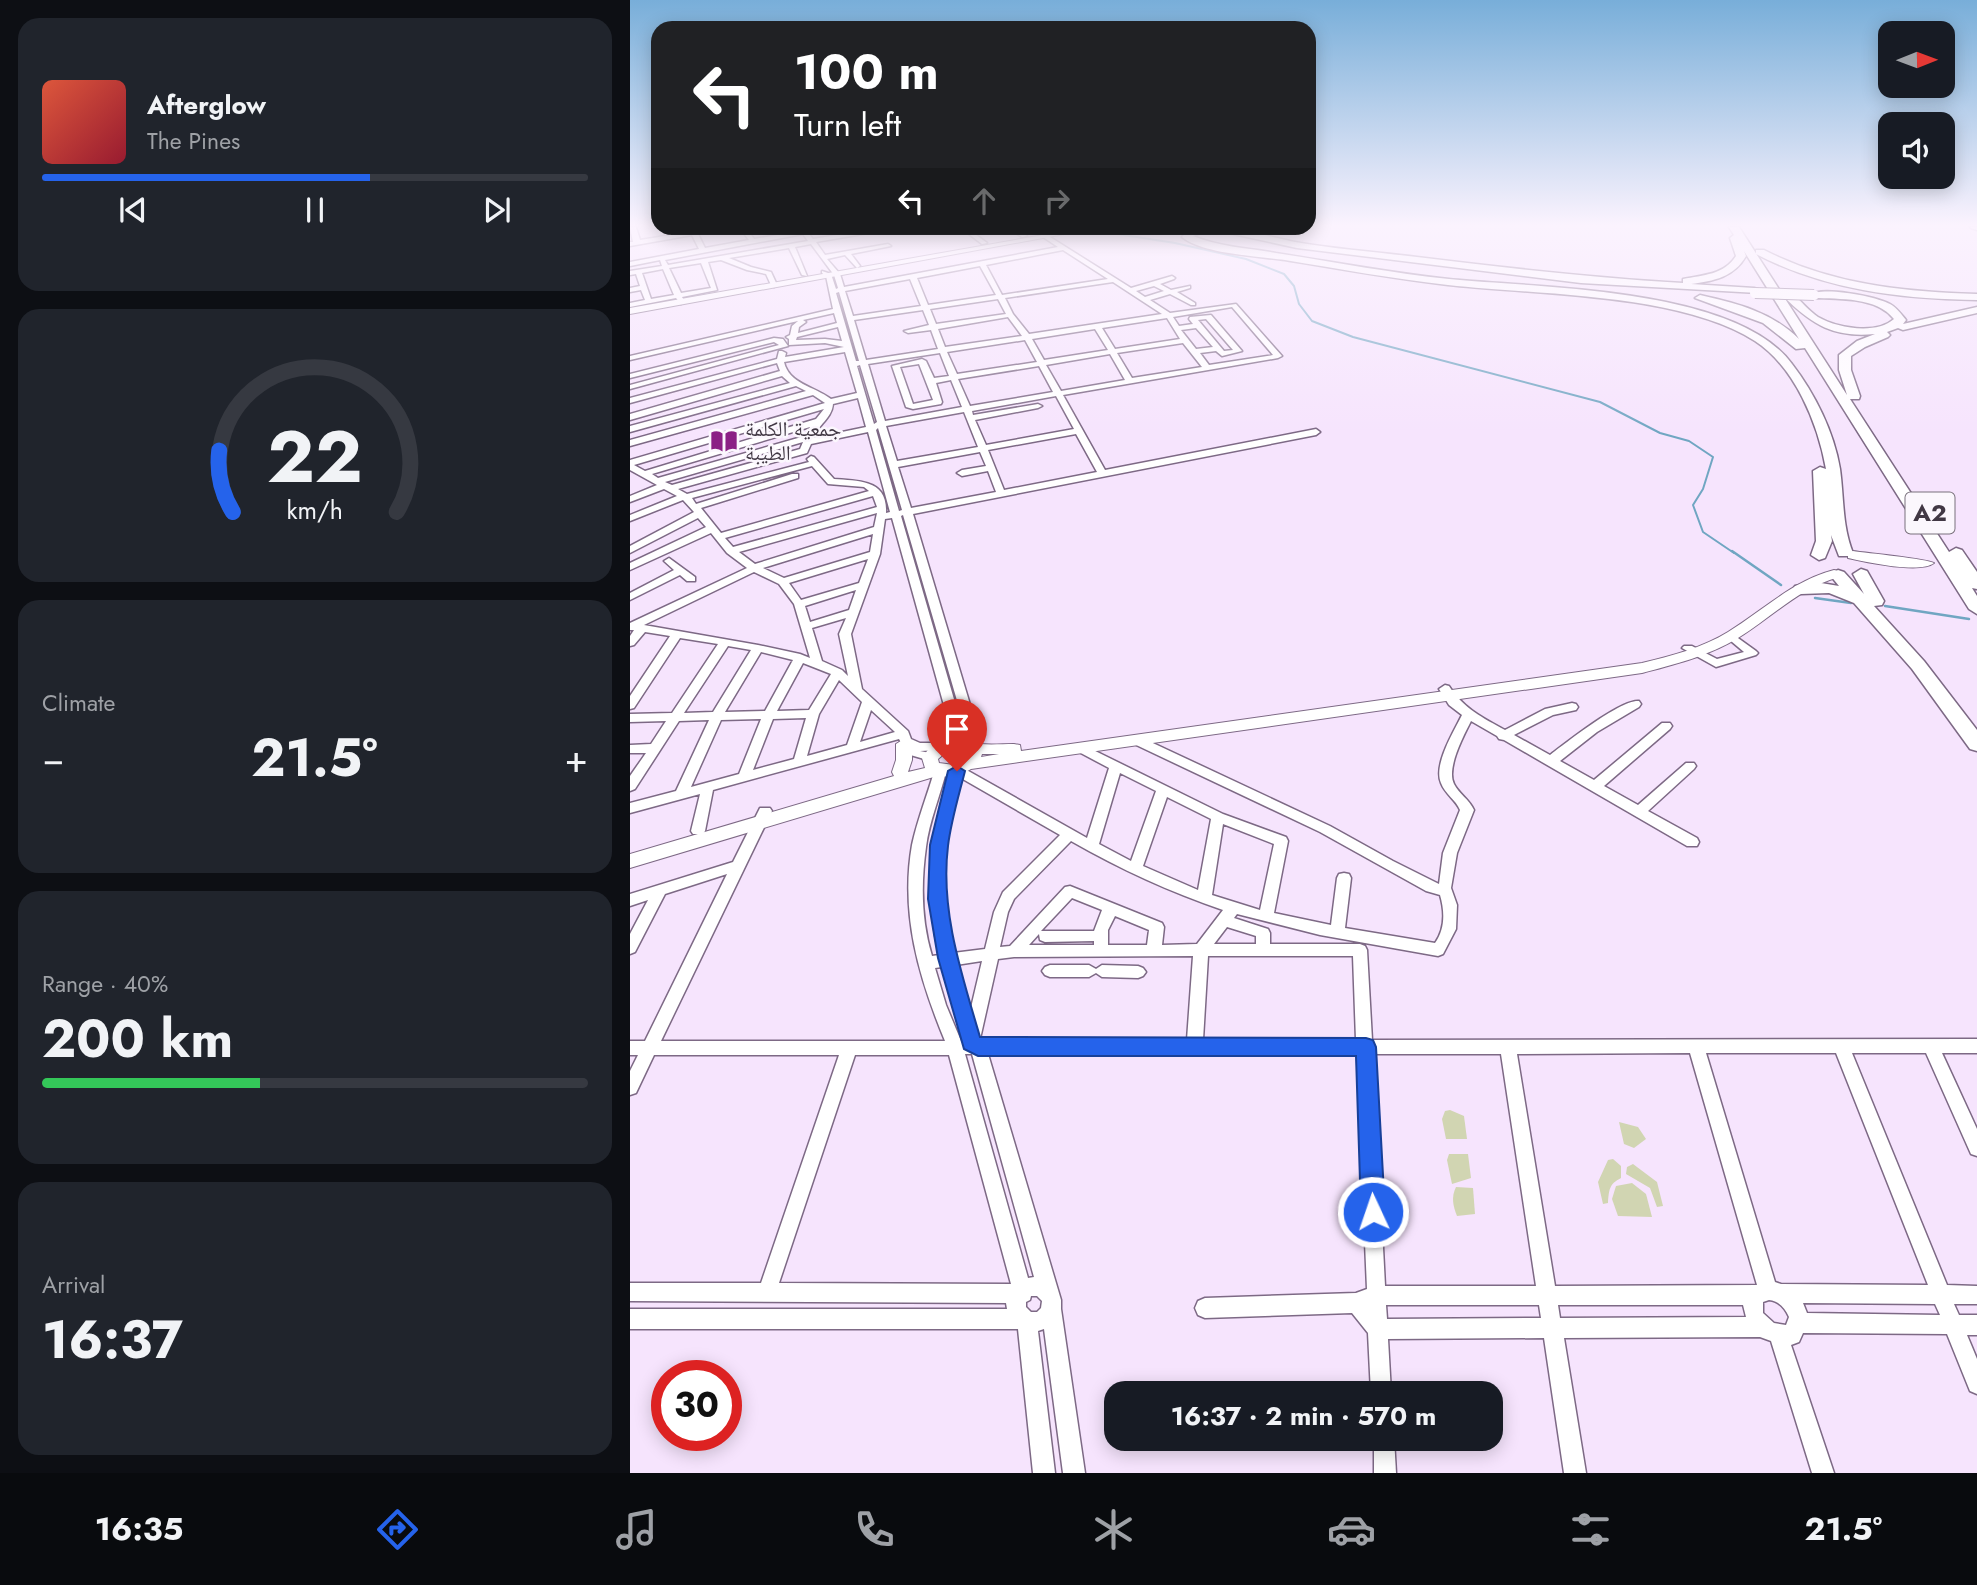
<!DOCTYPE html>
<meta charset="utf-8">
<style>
body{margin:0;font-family:Jost,"Noto Naskh Arabic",sans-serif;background:#20242c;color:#f1f3f6;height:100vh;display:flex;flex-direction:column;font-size:26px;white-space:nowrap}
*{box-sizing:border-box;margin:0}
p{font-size:23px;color:#9ea1a6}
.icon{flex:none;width:38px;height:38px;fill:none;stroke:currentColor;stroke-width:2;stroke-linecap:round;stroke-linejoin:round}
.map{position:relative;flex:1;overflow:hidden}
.details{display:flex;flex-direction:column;gap:18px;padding:18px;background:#0d0f14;width:630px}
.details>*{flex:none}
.hud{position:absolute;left:21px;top:21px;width:665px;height:214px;border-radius:21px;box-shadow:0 4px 18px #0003;background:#202124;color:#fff;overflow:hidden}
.needle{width:46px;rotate:89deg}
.buttons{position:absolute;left:1248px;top:21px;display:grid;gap:14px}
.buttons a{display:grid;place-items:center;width:77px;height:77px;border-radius:14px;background:#171b24;box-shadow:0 4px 18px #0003;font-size:35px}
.speed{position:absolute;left:21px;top:1360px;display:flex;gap:14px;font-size:35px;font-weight:700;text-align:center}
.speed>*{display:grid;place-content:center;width:91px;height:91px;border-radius:50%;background:#171b24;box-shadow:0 4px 18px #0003;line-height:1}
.speed .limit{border:10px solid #d22;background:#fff;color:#111}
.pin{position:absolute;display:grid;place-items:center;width:60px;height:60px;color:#fff;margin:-72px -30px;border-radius:50% 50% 50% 0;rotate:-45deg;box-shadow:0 0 7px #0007}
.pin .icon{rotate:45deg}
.me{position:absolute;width:77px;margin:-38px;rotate:357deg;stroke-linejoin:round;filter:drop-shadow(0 0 5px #0008)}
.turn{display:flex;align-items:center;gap:24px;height:147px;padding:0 28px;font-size:32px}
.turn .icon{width:91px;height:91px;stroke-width:2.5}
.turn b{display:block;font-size:49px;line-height:60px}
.lanes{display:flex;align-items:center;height:66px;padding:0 28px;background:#0003;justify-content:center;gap:35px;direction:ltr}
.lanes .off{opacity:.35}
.big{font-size:52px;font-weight:700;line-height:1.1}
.details .card{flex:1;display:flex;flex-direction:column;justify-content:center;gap:10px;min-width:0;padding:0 24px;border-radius:21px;background:#20242c}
.details .dial{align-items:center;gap:0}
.dial svg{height:182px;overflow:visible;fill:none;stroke:#363941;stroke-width:7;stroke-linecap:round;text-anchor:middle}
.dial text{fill:#f1f3f6;stroke:none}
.song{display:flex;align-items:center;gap:21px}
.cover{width:84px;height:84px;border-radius:10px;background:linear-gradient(135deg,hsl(10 70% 55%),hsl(350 70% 35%))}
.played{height:7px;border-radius:4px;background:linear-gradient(90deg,#2563eb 60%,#363941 60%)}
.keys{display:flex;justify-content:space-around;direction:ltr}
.heat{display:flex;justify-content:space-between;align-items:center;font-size:38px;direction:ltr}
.charge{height:10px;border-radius:5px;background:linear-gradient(90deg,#34c759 40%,#363941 0)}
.trip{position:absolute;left:474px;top:1381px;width:399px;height:70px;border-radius:21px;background:#171b24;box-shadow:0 4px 18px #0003;font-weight:700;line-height:70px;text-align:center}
.tabs{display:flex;height:112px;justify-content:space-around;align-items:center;background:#090b0e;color:#9ea1a6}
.tabs .icon{width:49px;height:49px}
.tabs .current{color:#2563eb}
.tabs b{font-size:32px;color:#f1f3f6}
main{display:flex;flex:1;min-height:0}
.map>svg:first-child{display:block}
</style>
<main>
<section class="details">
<div class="card">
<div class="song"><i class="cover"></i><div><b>Afterglow</b><p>The Pines</p></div></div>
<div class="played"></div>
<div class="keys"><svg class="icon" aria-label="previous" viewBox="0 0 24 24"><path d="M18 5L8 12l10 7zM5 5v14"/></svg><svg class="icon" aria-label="pause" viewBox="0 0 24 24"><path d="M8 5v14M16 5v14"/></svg><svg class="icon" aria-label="next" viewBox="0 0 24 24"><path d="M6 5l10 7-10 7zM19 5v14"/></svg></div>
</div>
<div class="card dial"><svg viewBox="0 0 100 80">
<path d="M14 69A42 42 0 1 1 86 69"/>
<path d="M14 69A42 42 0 0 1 8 42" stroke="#2563eb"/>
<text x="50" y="56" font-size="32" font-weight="700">22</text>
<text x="50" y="72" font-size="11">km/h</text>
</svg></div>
<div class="card"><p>Climate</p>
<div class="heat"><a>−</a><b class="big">21.5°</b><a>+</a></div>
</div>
<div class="card"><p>Range · 40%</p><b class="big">200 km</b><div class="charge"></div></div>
<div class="card"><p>Arrival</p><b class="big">16:37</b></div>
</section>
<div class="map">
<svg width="1347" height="1473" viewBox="0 0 1347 1473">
<rect width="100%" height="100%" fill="#f6e4fd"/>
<!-- green -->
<g fill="#d1d5b2">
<polygon points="820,1110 834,1116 837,1139 816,1139 812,1119 815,1111"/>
<polygon points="989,1122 1008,1127 1016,1139 1004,1148 994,1144"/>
<polygon points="819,1154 838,1154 841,1178 822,1184 817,1160"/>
<path d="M983,1159L991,1166V1178C979,1184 979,1190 978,1203L973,1204L968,1182L978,1160Z"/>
<polygon points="1003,1164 1027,1182 1033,1206 1027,1207 1020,1188 996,1174 997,1167"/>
<polygon points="1002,1183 1016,1194 1022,1217 988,1216 982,1199 986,1186"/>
<path d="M826,1187L843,1188L845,1214L827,1216C823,1206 821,1197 826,1187Z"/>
</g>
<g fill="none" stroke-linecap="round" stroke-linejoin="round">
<!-- stream-far1 -->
<polyline stroke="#70a6c2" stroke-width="2" points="449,228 545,243 616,259 654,274 664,286 669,304 682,321 723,337 970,402 1030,433 1059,441 1083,457 1073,489 1063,505 1073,532 1104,553"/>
<!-- stream -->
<g stroke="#70a6c2" stroke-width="2.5">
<polyline points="1102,551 1151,585"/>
<polyline points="1185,598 1221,603"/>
<polyline points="1255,606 1339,619"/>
</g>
<defs>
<g id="minor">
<path d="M0,227H6L10,240L60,232L59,229L61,228H64L66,231L107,228L68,234L75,248L119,240L110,228H116L124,239L188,228H198L178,233L183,239L248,228H259L256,230L186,242L195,255L258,244L261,246L221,254L230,266L227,268L215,255L197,259L210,274L214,287L428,247L407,233L412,232L501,288L542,276L545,278L544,279L530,284L541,290L560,286V288L547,292L565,303V305H561L540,294L520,300L540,313L606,304L652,356L648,358L433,395L475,470L686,429L690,432L686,435L283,514L347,728L349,749L343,753L337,749L335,728L273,515L271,516L332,727L326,746C314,748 304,751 290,751L305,754L307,757L301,761L277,754L269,739L83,790L75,831L73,834H63L61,831L70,794L0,813V803L46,791L79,720L49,721L5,789L0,791V776L16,753H0V745L21,744L36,721L0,722V714L42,713L88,644L50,638L4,708L0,709V696L40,636L15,632L4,645L0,646V636L4,630H0V623L117,568L97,553L81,533L0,570V563L76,527L68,518L0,553V546L64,512L53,500L0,521V515L47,496L34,489L0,502V496L27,485L0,470V460L195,403L183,395L0,446V440L176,391L166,386L0,432V426L160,383L152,376L0,420V414L150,371L147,363L0,403V398L147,359L149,351H152L156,353L155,357L214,347L195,343L159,345V339L156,337L160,335L162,326L168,321L0,360V356L203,309L196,276L192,273V271L201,274L206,289L208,288L204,275L181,244L165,247L177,276L172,275L159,248L99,258L121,267L141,272L147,285L144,287L141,285L136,274L117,270L91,260L78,262L87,290L52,297L55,302L51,304L46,298L0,307V303L15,300L11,290L0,292V288L10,286L6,274L0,275V271L32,266L30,260L0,266V262L69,249L62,235L0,246V242H3ZM173,234L178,241L38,265L35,260ZM433,250L478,279L372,295L356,265ZM71,263L81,288L51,293L39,268ZM350,266L366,295L298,305L287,278ZM33,269L44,295L21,299L12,273ZM280,279L291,306L223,316L215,291ZM483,282L532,314L399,334L383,314L375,298ZM524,286L534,291L515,297L506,291ZM209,292L229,361H226L206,293ZM368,299L376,314L306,324L300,309ZM602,307L643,355L579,365L570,353L586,351L592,356L612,351L581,315L560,317L559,319L563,324L549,326L543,317ZM293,310L299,325L274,331L278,333L301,330L308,349L236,360L224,320ZM204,313L207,323L168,333L169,327L176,322L173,320ZM378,317L392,336L315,347L308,329ZM537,318L550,339L485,349L472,328ZM576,319L603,350L594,351L568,320ZM208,327L212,341L195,339L166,340L167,337ZM566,328L583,347L566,349L551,330ZM465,329L478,350L414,360L402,339ZM395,340L407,362L327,374L317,352ZM553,343L572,367L502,378L487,353ZM215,352L227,393L201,399C184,386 159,384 154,362ZM310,353L319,376L304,378L296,361L292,359L262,366L276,407L283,409L311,404L312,402L306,383L321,380L332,407L255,421L238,364ZM480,354L495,380L431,391L416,365ZM289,364L303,400L283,404L270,367ZM230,365L247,422L244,424L227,366ZM409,366L423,392L340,406L328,379ZM426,396L444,429L356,445L345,420L408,408L412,406L408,404L343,415L342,411ZM228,398L236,427L183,438C188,425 202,418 203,404ZM194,409L186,419L15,471L4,465ZM334,412L348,447L267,461L256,426ZM180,427L175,436L28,478L22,474ZM248,428L272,510L269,511L246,430ZM238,432L260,512L256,513C258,479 228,481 204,479L184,457L181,456L177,459L179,462L57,494L48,489L177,453L181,444ZM446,434L467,472L374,490L358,450ZM173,442L170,449L42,485L35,482ZM350,452L356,466L332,470L327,473L332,476L358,471L366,492L281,508L268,467ZM182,466L198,484L234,487L239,491L91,533L71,508L168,478V474H162L66,504L62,498ZM243,496L247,507L103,547L95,538ZM247,513L244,527L125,564L109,552ZM262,518L320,727L316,743H290L281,739L278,731L232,689L221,634L250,554L255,519ZM243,534L240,552L154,578L133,568ZM238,559L229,583L171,600L159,583ZM124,572L149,584L164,604L180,658L170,654L128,645L14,625ZM226,590L219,610L180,622L175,606ZM216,618L209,634L218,676L212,670L192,661L182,628ZM98,646L121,650L83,712L54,713ZM131,652L163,660L135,711L95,712ZM173,663L201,674L179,710L147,711ZM209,680L232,702L217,745L177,756L189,714ZM241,710L265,732L230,742ZM176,718L164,759L123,770L143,719ZM131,719L109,774L61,787L91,720Z"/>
<polygon points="1340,227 1347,227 1347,230 1341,228"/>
<polygon points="331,228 337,228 357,243 352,244"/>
<polygon points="378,228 384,228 397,236 392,237"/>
<polygon points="144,338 153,339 158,346 0,389 0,385 149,345 144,342 0,378 0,374"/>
<polygon points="39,558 65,577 65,581 57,581 50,575 0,600 0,593 44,570 34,561"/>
<polygon points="1101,633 1126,651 1128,653 1126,655 1086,667 1052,648 1054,646 1062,646 1087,659 1114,652 1095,636"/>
<path d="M815,685L819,686C833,708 853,718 875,730L915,709L942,703L946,704L948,707L946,710L923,715L884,735L920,755C936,743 991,699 1009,701L1011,704L1009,707L967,732L930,761L964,780L1032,723H1040L1042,726L1040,729L974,786L1008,805L1056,763H1064L1066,766L1064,769L1018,811L1067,838L1069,842L1067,846H1057L874,740L869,739L867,736L841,721C834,735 816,768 824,784C829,794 839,799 844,810L827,853L821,888L827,905L826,929L813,954L808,956L690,935L607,914L604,918L638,929L640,933V944H730L735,946L737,950L742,1040L1347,1039V1053H1312L1347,1129V1156L1341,1154L1296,1053H1222L1317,1285L1347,1286V1304H1324L1329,1315H1347V1335H1337L1347,1359V1394L1340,1391L1317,1334L1173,1333L1169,1342L1161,1345L1204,1473H1182L1141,1341L1130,1337L934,1338L956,1473H934L914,1338L758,1339L761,1393H741L738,1333L722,1313L575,1318L568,1315L565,1308L568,1301L575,1298L726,1293L737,1289L727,1054H358L431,1300V1309L455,1473H433L414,1329L408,1331L425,1473H403L388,1329H0V1309H377L376,1303L0,1301V1283H131L209,1055H24L6,1093L0,1095V1071L8,1055H0V1041H15L97,874L35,894L5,952L0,954V934L18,900L0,906V894L103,862L130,808H140L142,811L31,1041H315C289,978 270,914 282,845C287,821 297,796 304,772L310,768L316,772C310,796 299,822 296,847C291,883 291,920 302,956L309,955C297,901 297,858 311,804C315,792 317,779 323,768H333L457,838L479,768L447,751L445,748L451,744L593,814L656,837L658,841L644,913L701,925L707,878L709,874L714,873L719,874L721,878L715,928L805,943C815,929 815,912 810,895L796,891L690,832L502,743L500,740L506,736L510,737L700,826L763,861L809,884L813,853L830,810C826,800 815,794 811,783C803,765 824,731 832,715L819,705L809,689ZM490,773L526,791L501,861L469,844ZM331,778L430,835L373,892L364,912L355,949L323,953C307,884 313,845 331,778ZM537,797L581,819L568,890L513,866ZM593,824L644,844L630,910L582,895ZM441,841C490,869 540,892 593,910L567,944L532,945L534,927L532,923L440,886L435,887L380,946L370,947L378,912L384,899ZM442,898L472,910L464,931H411ZM485,916L519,930L517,945H478V930ZM597,927L626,936V944H584ZM409,934L410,940L415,942L464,941V945H399ZM563,956L557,1040L350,1039L368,959L384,957ZM578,956H723L726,1040H573ZM352,961L340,1012L326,965ZM312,967L333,1041H331L316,1005L305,968ZM1060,1053L1127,1285L925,1286L887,1054ZM1076,1053H1206L1298,1285L1151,1284L1145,1282ZM335,1054H342L404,1277L398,1278ZM743,1054H871L906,1286H755ZM225,1055H319L381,1284L149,1283ZM401,1296H407L412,1301L411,1308L407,1312H401L396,1307V1302L400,1300ZM1139,1300C1149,1301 1155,1308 1159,1317L1156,1325L1144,1323L1133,1313V1302ZM1173,1303L1305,1304L1310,1315L1177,1313ZM756,1305H909L911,1318L757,1319ZM928,1305H1113L1116,1317L930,1318Z"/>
<polygon points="420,965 459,965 466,969 472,965 508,966 513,968 516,972 513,976 508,978 472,977 466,973 459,977 420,977 415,975 412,971 415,967"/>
<polygon points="744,1438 764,1438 766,1473 744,1473"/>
</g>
<g id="major">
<polygon points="453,228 467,228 0,314 0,308"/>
<path d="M1223,551C1236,553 1298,559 1304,563C1290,574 1236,562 1218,558V552Z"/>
<path d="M1204,570L1209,571V577C1169,588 1142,617 1108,638C1079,656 1045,664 1012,673L341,769L327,777L307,776L0,868V854L264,776L262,772L266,760V744L274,739L282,744V760L278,772L295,768L292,758C301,743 317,734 335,738C340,740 345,743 350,744C361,745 373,744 384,744L390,745L391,751L1012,663C1041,656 1072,648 1098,632C1134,610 1162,581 1204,570ZM326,748L336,751L335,758L324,765L309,763L308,759L320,749ZM352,754H369L351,757Z"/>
</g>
<g id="highway">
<path d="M1099,227H1109L1217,395L1209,370V355L1227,341L1245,334C1204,338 1183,325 1155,298V294H1163C1171,301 1179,311 1188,317C1207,328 1246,335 1264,319C1247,297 1209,299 1184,298L1179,295C1192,286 1245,296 1260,304C1267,308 1271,314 1276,320L1273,324L1347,307V313L1273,330L1268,328L1257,332L1260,335L1258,337L1235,347L1221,356V370L1230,396L1229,399H1220L1319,552L1326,548L1332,550L1347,572V589L1342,588L1347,596V614L1339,609L1175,348L1166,349L1133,323L1065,298L1070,295C1106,303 1142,312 1169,339L1114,251L1116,256C1104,277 1084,281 1061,284L1124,288L1128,289V293L951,283L667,248L580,229L563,236C589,247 619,248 646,253C704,262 761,273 819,279C908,288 1106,287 1162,364C1185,394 1204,432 1210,469C1214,498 1212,526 1223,553L1221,556H1209L1201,535L1202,541L1195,558L1189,560L1181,555L1186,541L1183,471L1190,467L1196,469C1188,424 1165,367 1125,341C1050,293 907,295 818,285C764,279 709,269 655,260C627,256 573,254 552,237C569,214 639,237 665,242C705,249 746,252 787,257C876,268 964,278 1053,283V279C1073,275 1094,275 1106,256L1100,238L1104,235Z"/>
<path d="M1126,250H1134C1200,284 1273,292 1347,294V300C1271,299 1195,290 1126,254Z"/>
<polygon points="1231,569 1237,571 1254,601 1252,605 1244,606 1294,661 1347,730 1347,751 1340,749 1282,669 1224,603 1199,593 1171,594 1163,589 1165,586 1185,582 1209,586 1200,575 1208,570 1214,572 1234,594 1223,574"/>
</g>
</defs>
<!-- minor casing -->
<use href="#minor" stroke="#7d6985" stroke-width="3"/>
<!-- major casing -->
<use href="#major" stroke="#7d6985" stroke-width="2"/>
<!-- highway casing -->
<use href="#highway" stroke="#7d6985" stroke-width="3"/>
<!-- minor -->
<use href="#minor" fill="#fff" fill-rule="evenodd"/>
<!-- major -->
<use href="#major" fill="#fff" fill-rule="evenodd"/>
<!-- highway -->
<use href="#highway" fill="#fff" fill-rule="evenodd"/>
<defs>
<polyline id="highway-bridge" points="1125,293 1184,295"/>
</defs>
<!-- highway-bridge casing -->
<use href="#highway-bridge" stroke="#7d6985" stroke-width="12" stroke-linecap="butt"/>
<!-- highway-bridge -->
<use href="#highway-bridge" stroke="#fff" stroke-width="10"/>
</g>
<!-- sky -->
<linearGradient id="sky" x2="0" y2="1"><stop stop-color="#78aed9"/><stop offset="0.52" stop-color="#fbf3fe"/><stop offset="1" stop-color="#fbf3fe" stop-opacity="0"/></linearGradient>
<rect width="1347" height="433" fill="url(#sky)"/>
<!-- route -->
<path fill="#2563eb" stroke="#184099" stroke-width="2" d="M327,766L335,771C329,795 321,821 318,846C310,911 332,975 350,1037L736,1038L743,1040L746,1047L755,1212L751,1221L743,1224L735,1221L731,1212L726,1056H348L334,1049L308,958L298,899L300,845L318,771Z"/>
<!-- icons -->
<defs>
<symbol id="library-bare" viewBox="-9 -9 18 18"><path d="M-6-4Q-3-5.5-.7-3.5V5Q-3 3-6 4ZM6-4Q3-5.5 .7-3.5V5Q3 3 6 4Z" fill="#8b2085" stroke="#fbf7fd" stroke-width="2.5" paint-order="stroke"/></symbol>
</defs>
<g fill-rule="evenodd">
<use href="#library-bare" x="75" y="422" width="38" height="38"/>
</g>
<g text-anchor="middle" stroke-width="5" stroke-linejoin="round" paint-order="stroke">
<!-- far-poi labels -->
<g font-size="21" fill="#413844" stroke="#fbf7fd" text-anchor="start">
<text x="115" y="436">جمعية الكلمة<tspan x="115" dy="24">الطيبة</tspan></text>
</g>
<!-- shield labels -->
<rect fill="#fbf7fd" stroke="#79717c" stroke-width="2" x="1275.5" y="492.5" width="49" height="41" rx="5"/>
<g font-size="24" font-weight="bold" fill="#413844">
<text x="1300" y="521">A2</text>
</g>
</g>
</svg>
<div class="buttons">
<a><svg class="needle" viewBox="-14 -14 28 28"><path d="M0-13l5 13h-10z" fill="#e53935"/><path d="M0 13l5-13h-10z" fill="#9ea1a6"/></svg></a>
<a><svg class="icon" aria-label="sound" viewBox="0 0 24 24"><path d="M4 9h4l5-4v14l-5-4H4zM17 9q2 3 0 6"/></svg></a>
</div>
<div class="speed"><div class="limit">30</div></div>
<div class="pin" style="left:327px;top:771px;background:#d93025"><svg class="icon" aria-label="arrive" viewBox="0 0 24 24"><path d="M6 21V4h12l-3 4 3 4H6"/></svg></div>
<svg class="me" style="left:743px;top:1212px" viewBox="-20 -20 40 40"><circle r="17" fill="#2563eb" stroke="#fff" stroke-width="3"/><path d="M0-11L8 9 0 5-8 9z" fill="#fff"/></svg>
<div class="trip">16:37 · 2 min · 570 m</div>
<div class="hud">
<div class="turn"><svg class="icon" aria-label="left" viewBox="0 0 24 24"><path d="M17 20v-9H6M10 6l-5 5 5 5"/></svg><div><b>100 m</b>Turn left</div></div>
<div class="lanes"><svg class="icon" aria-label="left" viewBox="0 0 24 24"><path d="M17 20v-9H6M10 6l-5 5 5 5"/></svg><svg class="icon off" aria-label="ahead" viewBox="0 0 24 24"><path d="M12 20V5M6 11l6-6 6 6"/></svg><svg class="icon off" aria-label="right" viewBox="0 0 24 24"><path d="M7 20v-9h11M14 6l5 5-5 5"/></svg></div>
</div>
</div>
</main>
<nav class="tabs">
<b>16:35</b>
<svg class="icon current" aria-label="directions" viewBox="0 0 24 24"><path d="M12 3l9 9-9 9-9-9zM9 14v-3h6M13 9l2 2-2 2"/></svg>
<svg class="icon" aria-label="music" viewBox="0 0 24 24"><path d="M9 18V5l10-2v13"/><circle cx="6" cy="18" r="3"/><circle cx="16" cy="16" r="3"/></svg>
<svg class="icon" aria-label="phone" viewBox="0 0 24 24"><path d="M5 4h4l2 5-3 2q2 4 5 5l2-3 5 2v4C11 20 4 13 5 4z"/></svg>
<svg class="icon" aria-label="climate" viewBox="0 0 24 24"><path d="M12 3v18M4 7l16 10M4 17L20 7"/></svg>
<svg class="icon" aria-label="car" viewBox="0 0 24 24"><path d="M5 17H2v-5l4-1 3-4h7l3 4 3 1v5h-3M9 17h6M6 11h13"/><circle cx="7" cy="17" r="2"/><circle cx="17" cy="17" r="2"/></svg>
<svg class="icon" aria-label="filters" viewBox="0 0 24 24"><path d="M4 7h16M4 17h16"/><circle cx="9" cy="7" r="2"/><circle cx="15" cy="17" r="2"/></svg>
<b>21.5°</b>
</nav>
